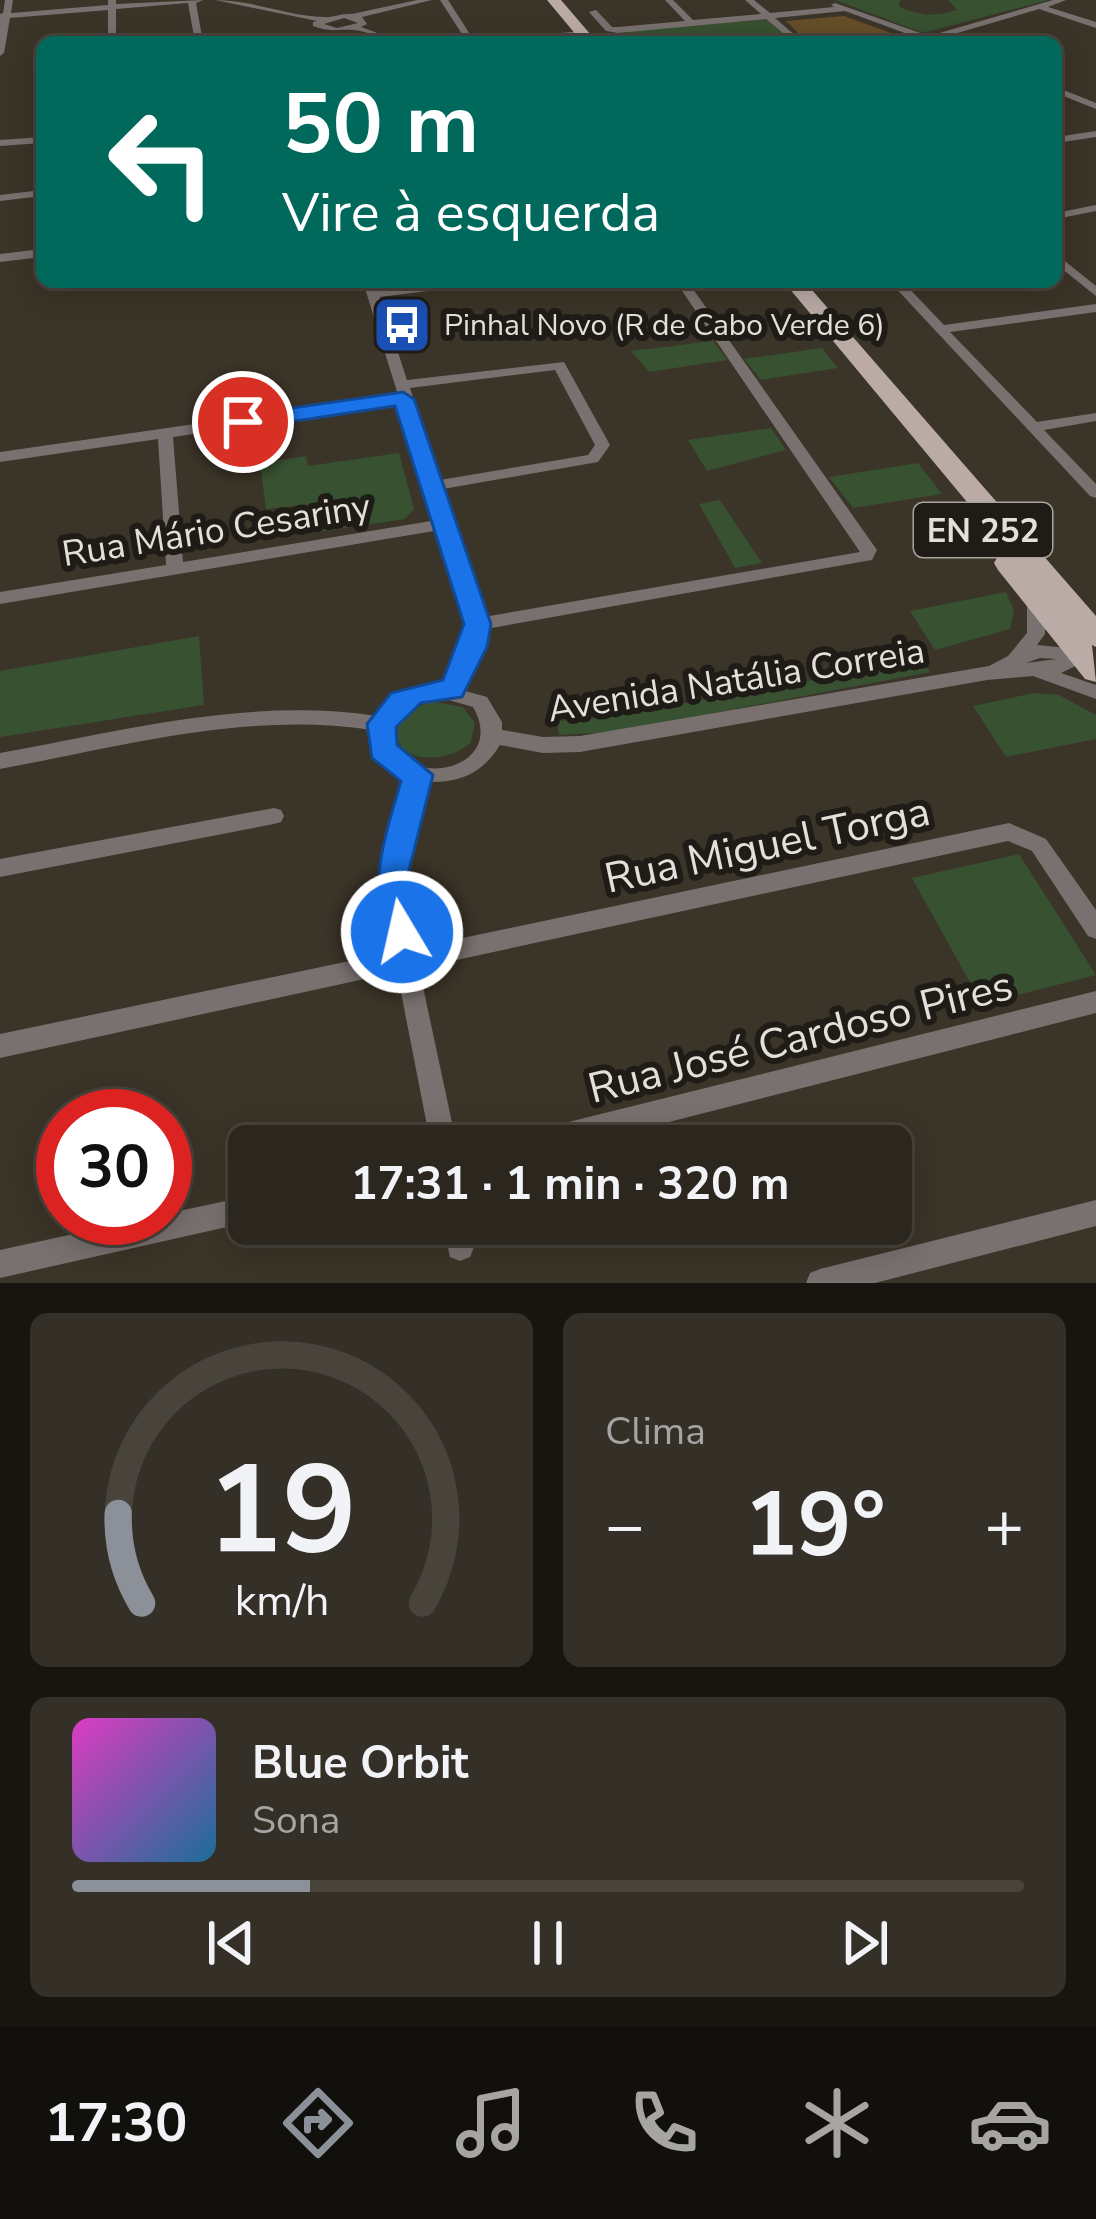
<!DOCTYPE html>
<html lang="pt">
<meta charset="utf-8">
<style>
body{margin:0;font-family:"Nunito Sans",sans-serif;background:#342f27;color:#f1f3f6;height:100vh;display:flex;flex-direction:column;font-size:45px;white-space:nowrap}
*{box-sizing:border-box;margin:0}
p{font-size:39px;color:#a6a5a4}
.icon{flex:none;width:66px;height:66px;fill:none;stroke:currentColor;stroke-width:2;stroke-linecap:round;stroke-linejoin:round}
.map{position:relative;height:1283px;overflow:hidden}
.details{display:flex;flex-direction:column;gap:30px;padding:30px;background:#181510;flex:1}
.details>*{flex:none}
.banner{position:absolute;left:36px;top:36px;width:1026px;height:252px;border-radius:18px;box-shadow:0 6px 30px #0003,0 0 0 3px #48443c;background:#00695c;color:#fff;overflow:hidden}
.speed{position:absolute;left:36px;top:1089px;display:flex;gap:24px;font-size:60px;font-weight:700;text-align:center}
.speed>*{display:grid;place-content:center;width:156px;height:156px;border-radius:50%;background:#2c271e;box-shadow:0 6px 30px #0003,0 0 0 3px #48443c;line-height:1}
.speed .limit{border:18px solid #d22;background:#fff;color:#111}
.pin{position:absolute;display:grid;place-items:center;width:102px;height:102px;color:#fff;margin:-51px;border:6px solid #fff;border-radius:50%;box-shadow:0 3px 12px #0007}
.me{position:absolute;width:132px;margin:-66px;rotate:351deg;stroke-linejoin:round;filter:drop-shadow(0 0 9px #0008)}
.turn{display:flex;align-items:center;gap:42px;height:252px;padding:0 48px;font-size:54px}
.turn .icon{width:156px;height:156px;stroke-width:2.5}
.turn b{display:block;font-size:84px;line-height:102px}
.big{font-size:90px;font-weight:700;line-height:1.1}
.details .widget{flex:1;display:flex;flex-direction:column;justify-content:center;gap:18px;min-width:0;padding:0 42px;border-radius:18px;background:#342f27}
.details .dial{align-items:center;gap:0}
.dial svg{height:312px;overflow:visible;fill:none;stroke:#48443c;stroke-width:7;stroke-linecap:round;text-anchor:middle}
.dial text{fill:#f1f3f6;stroke:none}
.song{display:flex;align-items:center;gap:36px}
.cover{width:144px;height:144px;border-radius:18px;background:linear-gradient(135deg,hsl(310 70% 55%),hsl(200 70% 35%))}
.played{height:12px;border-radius:6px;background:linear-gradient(90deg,#8c9099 25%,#48443c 25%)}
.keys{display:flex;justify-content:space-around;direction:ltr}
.heat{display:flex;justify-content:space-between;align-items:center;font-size:66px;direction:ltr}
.details .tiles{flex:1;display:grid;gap:30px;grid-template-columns:1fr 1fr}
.widget:last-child{grid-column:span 2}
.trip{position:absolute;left:228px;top:1125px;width:684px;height:120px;border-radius:18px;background:#2c271e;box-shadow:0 6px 30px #0003,0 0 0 3px #48443c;font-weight:700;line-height:120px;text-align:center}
.tab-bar{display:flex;height:192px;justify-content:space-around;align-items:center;background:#12100c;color:#a6a5a4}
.tab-bar .icon{width:84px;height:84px}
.tab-bar .on{color:#8c9099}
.tab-bar b{font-size:54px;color:#f1f3f6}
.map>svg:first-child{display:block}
</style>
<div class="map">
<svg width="1096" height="1283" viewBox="0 0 1096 1283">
<rect width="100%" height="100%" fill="#3b3428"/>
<!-- green -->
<g fill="#385131">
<path d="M835,0H900L899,6C916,16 939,17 957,10L948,0H1049L923,33Z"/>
<polygon points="767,19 795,42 636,42 626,31"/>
<polygon points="713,341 728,360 649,372 631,351"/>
<polygon points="822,348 838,368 761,380 744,359"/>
<polygon points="771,428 786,450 707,471 688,440"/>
<polygon points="399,453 414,509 405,519 298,535 293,506 266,509 260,463 306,456 308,466"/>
<polygon points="918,463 942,494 853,508 829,477"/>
<polygon points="720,500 762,563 735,568 699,504"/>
<polygon points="1006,592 1014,610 1010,629 935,650 910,611"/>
<polygon points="199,636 204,705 0,737 0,671"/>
<polygon points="922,660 930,672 614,732 559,735 557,721 609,717"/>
<polygon points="1034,693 1059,695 1096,715 1096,739 1006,757 973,706"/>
<path d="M429,701L463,707L475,723L471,742C448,766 382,765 400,718Z"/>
<polygon points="1019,854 1096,975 982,1004 912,878"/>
</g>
<!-- building -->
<polygon fill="#664e28" points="844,16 916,42 807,42 786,21"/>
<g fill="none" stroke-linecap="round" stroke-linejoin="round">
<!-- street -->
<g fill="#78716f" fill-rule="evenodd">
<polygon points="5,0 13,0 11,13 108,5 108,0 116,0 116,4 203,0 196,3 203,42 195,42 188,3 116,9 116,42 108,42 108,10 10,18 4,53 0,56 0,14 3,13"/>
<path d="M215,0C252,0 287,16 324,17C333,18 342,13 352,14L417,0H432L362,17L367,24L361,27L402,42C384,42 370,31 353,30C333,29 335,33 313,26V22L317,21ZM344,18L358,23L337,28L324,24Z"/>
<polygon points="440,0 448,0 475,42 467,42"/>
<polygon points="665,0 673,0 693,20 761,14 745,0 754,0 770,13 834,7 831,5 835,3 929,36 1053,0 1066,0 1048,7 1096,22 1096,28 1039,9 937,39 941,42 929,42 845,11 775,18 803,42 794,42 766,19 618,33 606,31 589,12 596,10 612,27 618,27 685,21"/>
<polygon points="583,31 586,36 487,42 491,39"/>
<polygon points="1056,87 1096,103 1096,109 1056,93"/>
<polygon points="1096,131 1096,137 1056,143 1056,137"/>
<polygon points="42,137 42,143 0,146 0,140"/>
<polygon points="42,190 42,196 0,201 0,195"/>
<polygon points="1096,205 1096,211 1056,219 1056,213"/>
<polygon points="42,249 42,257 0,262 0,254"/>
<polygon points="1056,254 1096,286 1096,296 1056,264"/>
<path d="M363,282H375L378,290L438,282H473L467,286L380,297L407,380L564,362L610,445L598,462L443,489L484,617L860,552L676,282H688L877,550L872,560L866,561L486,629L483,647L462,690L487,697L502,722V730L543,737L580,736L989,666L1008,656L1027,633V598L1036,592L1045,598V634L1037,645L1088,650L1091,655L1088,660L1061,673L1096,685V699L1033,676L987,680L580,752L543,753L500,745C482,774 460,783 426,782L404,870L405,902L415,948L1009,823L1046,839L1096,910V939L1088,936L1032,851L1008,841L419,968L457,1146H431L397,972L0,1058V1034L393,952L383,902L382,870L407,777C381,768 372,757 372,730C245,711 123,746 0,769V753C126,730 248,697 377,716C393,696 418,678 445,685L465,647L469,624L440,530L0,604V592L166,565L158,439L0,462V452L398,395ZM555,370L595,445L588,455L440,480L410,388ZM401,404L437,520L183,562L173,437ZM1040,658L1057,659L1026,663ZM435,696L473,707C502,757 441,782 407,761C401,757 397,752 392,747L391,726L408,705Z"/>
<polygon points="890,282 903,282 944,325 1096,304 1096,312 950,332 1037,422 1096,413 1096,421 1044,430 1096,484 1096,498 1090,496"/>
<polygon points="274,808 281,810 284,816 281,822 274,824 0,877 0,859"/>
<polygon points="1096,991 1096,1013 575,1146 511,1146 515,1137 524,1133"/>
<polygon points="249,1196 249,1222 0,1278 0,1250 147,1218 165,1218 165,1214"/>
<polygon points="1096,1200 1096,1226 875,1283 806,1283 810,1273 820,1269"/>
<polygon points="443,1224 471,1224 474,1247 470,1257 460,1261 450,1257"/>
</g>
<!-- primary -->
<g fill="#baaba7" fill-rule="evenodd">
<polygon points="547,0 561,0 597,42 582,42"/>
<polygon points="784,282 805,282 1096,616 1096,647 1092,645 1096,682 1085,679 998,570 994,563 998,556 1011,555"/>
</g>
</g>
<!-- route -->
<path fill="#1a73e8" stroke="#114b97" stroke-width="3" d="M403,392L414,399L491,624L487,647L462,697L421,703L396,727L397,745L433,775L409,870L419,932L414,943L402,947L390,943C365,889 386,834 401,781L372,758L367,724L391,693L443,680L464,624L395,406L243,429L232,422L243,415Z"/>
<!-- icons -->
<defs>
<symbol id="bus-square" viewBox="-11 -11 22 22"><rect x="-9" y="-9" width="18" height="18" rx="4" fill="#1a4fb4" stroke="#1f1c17"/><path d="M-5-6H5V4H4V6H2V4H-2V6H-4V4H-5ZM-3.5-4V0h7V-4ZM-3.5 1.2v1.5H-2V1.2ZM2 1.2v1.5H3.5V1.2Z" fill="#fff"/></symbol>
</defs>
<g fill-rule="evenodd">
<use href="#bus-square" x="369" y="292" width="66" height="66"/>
</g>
<g text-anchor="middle" stroke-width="12" stroke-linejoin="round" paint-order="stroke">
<!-- far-poi labels -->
<g font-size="30" fill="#e4dfd8" stroke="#1f1c17" text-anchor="start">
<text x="444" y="335">Pinhal Novo (R de Cabo Verde 6)</text>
</g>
<!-- shield labels -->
<rect fill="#1f1c17" stroke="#a9a49e" stroke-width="3" x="914" y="503" width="138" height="54" rx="9"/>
<g font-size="33" font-weight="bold" fill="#e4dfd8">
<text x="983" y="542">EN 252</text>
</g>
<!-- street labels -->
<g font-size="36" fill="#e4dfd8" stroke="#1f1c17">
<text transform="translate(216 529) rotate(-9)" y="13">Rua Mário Cesariny</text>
<text transform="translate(736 679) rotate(-9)" y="13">Avenida Natália Correia</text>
</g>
<!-- near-street labels -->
<g font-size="42" fill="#e4dfd8" stroke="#1f1c17">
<text transform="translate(767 844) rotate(-12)" y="15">Rua Miguel Torga</text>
<text transform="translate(800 1036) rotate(-14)" y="15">Rua José Cardoso Pires</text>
</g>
</g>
</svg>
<div class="speed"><div class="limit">30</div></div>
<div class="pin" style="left:243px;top:422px;background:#d93025"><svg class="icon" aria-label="arrive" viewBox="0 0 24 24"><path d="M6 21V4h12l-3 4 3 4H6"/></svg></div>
<svg class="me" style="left:402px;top:932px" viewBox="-20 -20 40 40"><circle r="17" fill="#1a73e8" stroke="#fff" stroke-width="3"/><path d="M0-11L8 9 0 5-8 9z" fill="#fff"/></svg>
<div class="trip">17:31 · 1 min · 320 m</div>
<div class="banner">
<div class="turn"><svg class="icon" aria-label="left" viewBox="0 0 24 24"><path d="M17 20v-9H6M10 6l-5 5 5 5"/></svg><div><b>50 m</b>Vire à esquerda</div></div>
</div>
</div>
<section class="details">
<div class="tiles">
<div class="widget dial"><svg viewBox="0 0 100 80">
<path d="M14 69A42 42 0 1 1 86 69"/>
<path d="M14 69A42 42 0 0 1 8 46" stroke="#8c9099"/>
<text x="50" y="56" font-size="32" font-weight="700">19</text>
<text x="50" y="72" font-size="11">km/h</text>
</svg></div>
<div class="widget"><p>Clima</p>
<div class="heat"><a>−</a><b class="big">19°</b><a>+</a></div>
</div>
<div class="widget">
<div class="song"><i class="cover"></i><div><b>Blue Orbit</b><p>Sona</p></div></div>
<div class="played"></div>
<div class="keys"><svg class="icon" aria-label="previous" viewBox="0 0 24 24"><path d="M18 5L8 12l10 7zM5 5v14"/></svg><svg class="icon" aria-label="pause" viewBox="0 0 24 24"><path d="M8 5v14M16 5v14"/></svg><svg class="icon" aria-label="next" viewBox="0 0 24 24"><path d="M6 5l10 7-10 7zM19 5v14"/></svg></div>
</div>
</div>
</section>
<nav class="tab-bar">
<b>17:30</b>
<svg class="icon on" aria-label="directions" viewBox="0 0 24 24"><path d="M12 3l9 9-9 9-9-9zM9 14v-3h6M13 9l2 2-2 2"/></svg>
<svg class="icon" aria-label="music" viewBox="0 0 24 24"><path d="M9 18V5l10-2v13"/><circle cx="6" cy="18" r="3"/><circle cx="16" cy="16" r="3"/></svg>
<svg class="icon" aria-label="phone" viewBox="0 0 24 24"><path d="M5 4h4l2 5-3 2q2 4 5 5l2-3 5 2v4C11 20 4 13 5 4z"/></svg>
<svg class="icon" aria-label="climate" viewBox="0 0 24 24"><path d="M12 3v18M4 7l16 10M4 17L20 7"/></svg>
<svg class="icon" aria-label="car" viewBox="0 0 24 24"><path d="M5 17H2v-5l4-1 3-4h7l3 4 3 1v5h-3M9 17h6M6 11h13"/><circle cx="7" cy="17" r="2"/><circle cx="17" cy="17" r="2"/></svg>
</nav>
